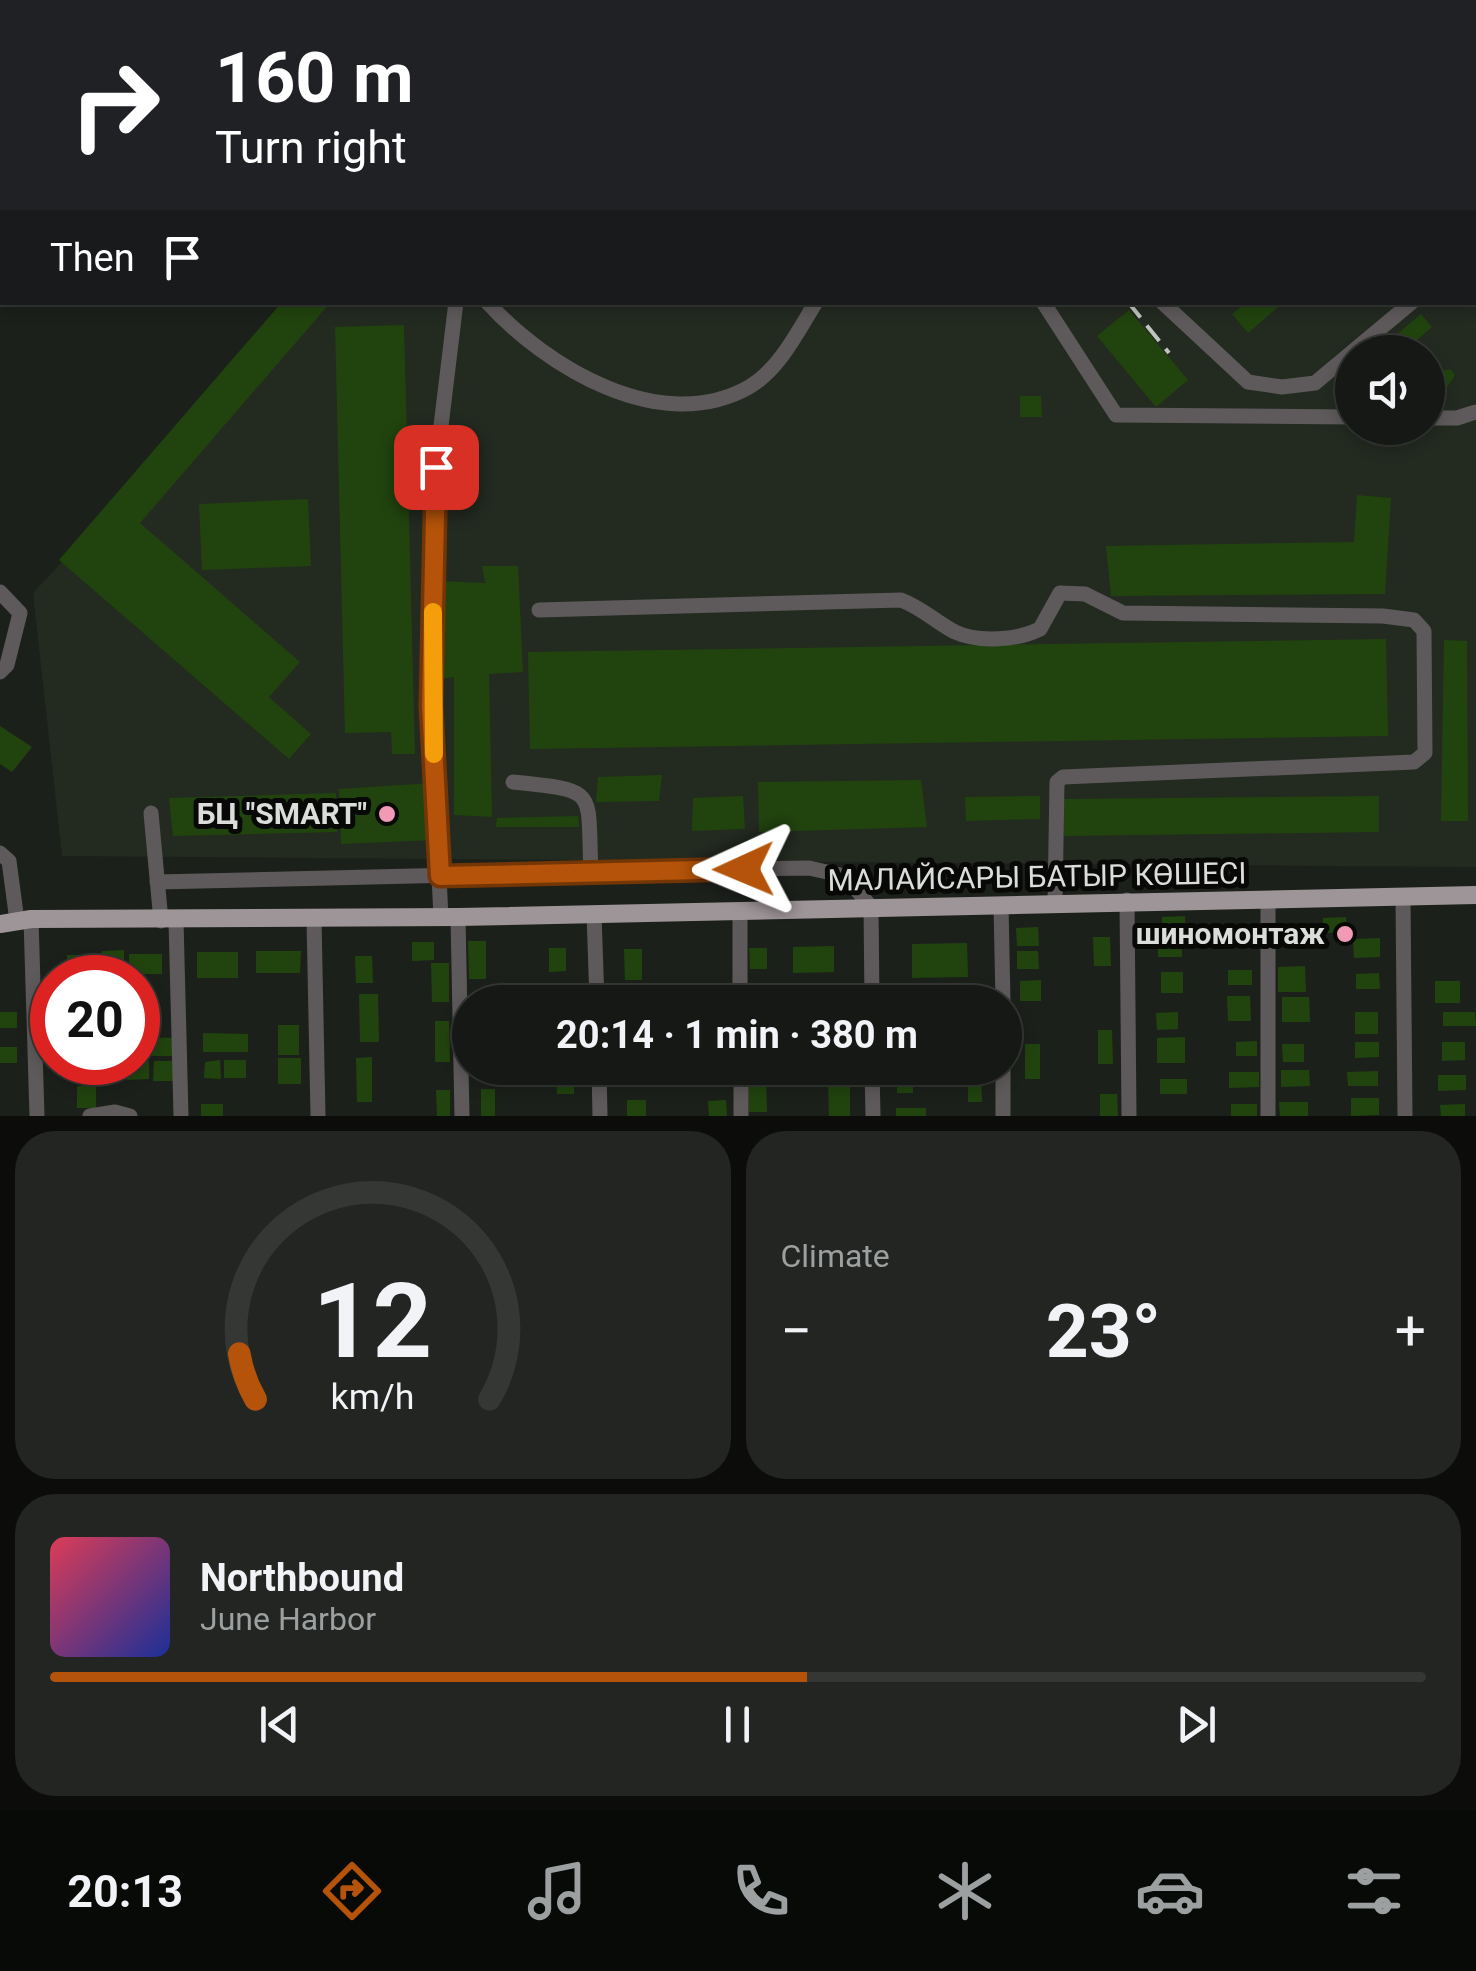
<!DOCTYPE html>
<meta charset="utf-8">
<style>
body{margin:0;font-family:Roboto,sans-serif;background:#222522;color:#f1f3f6;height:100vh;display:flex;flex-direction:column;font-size:38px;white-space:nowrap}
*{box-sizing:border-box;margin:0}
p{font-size:32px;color:#9da0a0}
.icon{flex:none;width:55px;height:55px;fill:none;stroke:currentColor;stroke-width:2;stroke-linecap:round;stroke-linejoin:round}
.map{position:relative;height:1116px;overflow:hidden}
.drawer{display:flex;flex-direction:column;gap:15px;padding:15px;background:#0c0d0b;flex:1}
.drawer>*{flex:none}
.hud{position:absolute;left:0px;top:0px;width:1478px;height:305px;box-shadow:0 5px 15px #0003,0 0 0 2px #343734;background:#202124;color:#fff;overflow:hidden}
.controls{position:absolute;left:1335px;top:335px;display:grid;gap:20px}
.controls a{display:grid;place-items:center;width:110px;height:110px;border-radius:50%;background:#151814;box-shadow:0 5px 15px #0003,0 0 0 2px #343734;font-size:50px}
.speed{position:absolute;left:30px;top:955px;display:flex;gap:20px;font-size:50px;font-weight:700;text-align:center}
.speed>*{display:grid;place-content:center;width:130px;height:130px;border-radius:50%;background:#151814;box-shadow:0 5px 15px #0003,0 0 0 2px #343734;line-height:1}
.speed .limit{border:15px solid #d22;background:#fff;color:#111}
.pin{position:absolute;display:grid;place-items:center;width:85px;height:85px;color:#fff;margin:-42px;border-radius:20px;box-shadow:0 5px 15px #0006}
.me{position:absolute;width:110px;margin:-55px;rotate:269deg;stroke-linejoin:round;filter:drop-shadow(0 0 8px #0008)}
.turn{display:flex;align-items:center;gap:35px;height:210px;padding:0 50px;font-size:45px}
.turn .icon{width:130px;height:130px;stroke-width:2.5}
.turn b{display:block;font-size:70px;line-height:85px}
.then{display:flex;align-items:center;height:95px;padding:0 50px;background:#0003;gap:20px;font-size:38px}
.big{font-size:75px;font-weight:700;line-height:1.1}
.drawer .card{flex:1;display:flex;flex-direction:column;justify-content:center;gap:15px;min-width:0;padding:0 35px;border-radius:40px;background:#222522}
.drawer .dial{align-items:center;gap:0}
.dial svg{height:260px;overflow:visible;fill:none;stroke:#343734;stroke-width:7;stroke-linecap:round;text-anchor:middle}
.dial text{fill:#f1f3f6;stroke:none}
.song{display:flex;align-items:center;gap:30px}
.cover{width:120px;height:120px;border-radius:15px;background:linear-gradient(135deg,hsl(350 70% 55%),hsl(230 70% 35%))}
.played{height:10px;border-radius:5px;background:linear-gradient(90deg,#b45309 55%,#343734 55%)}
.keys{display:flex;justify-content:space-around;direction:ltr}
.heat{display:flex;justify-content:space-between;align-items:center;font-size:55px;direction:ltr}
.drawer .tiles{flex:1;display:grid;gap:15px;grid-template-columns:1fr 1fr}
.card:last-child{grid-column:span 2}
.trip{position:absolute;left:452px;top:985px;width:570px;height:100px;border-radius:50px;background:#151814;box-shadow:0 5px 15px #0003,0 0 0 2px #343734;font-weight:700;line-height:100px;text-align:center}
.dock{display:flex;height:160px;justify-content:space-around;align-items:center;background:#080a08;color:#9da0a0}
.dock .icon{width:70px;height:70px}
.dock .current{color:#b45309}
.dock b{font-size:45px;color:#f1f3f6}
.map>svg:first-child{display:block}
</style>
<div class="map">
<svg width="1476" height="1116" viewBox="0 0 1476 1116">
<rect width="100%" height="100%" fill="#1c201b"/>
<!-- built -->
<path fill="#232a20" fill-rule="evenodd" d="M420,0H1476V867L62,856L33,593L303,303L1475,302V2ZM1352,352H1428V428H1352Z"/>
<!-- building -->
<g fill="#21440e">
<polygon points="282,302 331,302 140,523 300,662 269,697 311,734 289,759 59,560"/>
<polygon points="1247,302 1284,302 1248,333 1232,314"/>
<polygon points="1129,310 1188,380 1156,407 1097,336"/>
<polygon points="1421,314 1432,327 1403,352 1376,352"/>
<polygon points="404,325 415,754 392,754 391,732 345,733 335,327"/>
<polygon points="1428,370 1451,370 1455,375 1442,395 1437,395 1437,390 1428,390"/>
<polygon points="1020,396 1041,396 1042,417 1020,417"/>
<polygon points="1357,495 1391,498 1385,594 1111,596 1106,546 1354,542"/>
<polygon points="308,499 311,566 202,570 199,504"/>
<polygon points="482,566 518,566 523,672 489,674 492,817 454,815 454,677 440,679 438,581 485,583"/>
<polygon points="1386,639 1388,736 530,749 528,652"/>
<polygon points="1444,640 1467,641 1468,821 1441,821"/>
<polygon points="0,726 32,747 12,772 0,764"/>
<polygon points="662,775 659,801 596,802 598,777"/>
<polygon points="921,780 927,827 759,832 758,782"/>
<polygon points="432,783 435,840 341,844 339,789"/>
<polygon points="336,793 337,832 173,836 169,798"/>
<polygon points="743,796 745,829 692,831 693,798"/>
<polygon points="1040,796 1040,819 966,821 965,797"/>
<polygon points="1379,796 1379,832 1064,836 1064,799"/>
<polygon points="578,816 579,827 496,827 497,818"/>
<polygon points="1185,916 1185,932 1162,932 1162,917"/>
<polygon points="1346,917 1347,932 1323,933 1323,918"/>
<polygon points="1038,927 1039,946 1017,946 1016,928"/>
<polygon points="1231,928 1255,928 1255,943 1232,943"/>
<polygon points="1289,932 1313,932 1313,947 1290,948"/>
<polygon points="1093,937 1110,937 1111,966 1094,966"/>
<polygon points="1380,938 1380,957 1354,958 1353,939"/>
<polygon points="468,941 486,941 486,979 469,979"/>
<polygon points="412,942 434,942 434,960 412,961"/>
<rect x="1158" y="942" width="24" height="15"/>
<polygon points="967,943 968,977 912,978 912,944"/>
<polygon points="834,946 834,972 793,973 793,947"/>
<polygon points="549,948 566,948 566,971 549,972"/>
<polygon points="749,948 767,948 767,969 750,969"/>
<polygon points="624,949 642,949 642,980 625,980"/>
<polygon points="124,950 124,969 102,969 102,951"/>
<polygon points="256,951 301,951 300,973 256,973"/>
<polygon points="1017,951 1038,951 1039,969 1017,969"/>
<rect x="197" y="952" width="41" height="26"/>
<rect x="129" y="954" width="33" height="20"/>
<rect x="67" y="955" width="22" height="18"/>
<polygon points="355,956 372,956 373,983 356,983"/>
<polygon points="431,963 449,963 449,1002 432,1002"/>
<polygon points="1305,966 1306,992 1278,992 1278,967"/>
<rect x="1228" y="970" width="24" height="15"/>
<rect x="1161" y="972" width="22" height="21"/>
<polygon points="1379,973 1380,989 1356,989 1356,974"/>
<polygon points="1041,980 1041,1001 1020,1001 1020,981"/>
<rect x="1435" y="981" width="25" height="22"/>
<rect x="751" y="983" width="15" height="19"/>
<polygon points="852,983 852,1002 826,1002 825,984"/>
<rect x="703" y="988" width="23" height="14"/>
<polygon points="359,994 378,994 379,1042 360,1042"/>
<polygon points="1227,996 1250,996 1251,1021 1228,1021"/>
<polygon points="1282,997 1309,997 1310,1022 1282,1022"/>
<rect x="0" y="1012" width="17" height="16"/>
<polygon points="1178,1012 1178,1029 1157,1030 1156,1013"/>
<rect x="1355" y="1012" width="23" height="22"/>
<polygon points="1443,1012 1475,1012 1476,1026 1443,1026"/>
<polygon points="435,1021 449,1021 450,1062 435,1062"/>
<rect x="278" y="1025" width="21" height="30"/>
<polygon points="1098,1030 1112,1030 1113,1064 1098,1064"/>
<polygon points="203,1033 248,1034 248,1052 203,1052"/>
<polygon points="138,1037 177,1038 177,1056 138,1056"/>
<polygon points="1185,1037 1185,1063 1157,1063 1157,1038"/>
<polygon points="1257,1041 1257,1056 1236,1056 1236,1042"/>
<polygon points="1355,1042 1379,1042 1379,1057 1355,1058"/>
<polygon points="1442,1042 1465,1042 1465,1060 1442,1061"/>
<rect x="1025" y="1044" width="15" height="35"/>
<polygon points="1282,1044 1304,1044 1304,1062 1283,1062"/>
<rect x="0" y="1047" width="17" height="16"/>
<polygon points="372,1057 372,1102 357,1102 356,1058"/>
<rect x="278" y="1058" width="23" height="26"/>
<polygon points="220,1060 221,1079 204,1078 205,1062"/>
<rect x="224" y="1060" width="22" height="18"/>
<polygon points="149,1061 149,1079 127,1080 127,1062"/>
<polygon points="154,1061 175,1061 174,1081 153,1081"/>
<polygon points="556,1068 574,1068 574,1094 557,1094"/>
<polygon points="708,1068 725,1068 726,1084 708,1084"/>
<polygon points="748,1068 766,1068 767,1112 749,1112"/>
<rect x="897" y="1068" width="16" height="25"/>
<polygon points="1281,1070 1309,1070 1310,1086 1281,1087"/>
<polygon points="968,1071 981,1071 982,1102 968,1102"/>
<polygon points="1378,1071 1378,1086 1348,1086 1347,1072"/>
<polygon points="1229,1072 1259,1072 1259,1087 1229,1088"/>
<polygon points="1438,1075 1466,1075 1466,1090 1438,1091"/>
<rect x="1160" y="1079" width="27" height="15"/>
<polygon points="850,1080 850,1116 829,1116 828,1081"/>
<rect x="77" y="1086" width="19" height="22"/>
<rect x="481" y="1089" width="14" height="27"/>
<polygon points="436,1090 450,1090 450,1116 437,1116"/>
<polygon points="1100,1094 1117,1094 1118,1116 1100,1116"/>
<polygon points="1351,1098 1379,1098 1379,1115 1351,1116"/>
<rect x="627" y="1100" width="19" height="16"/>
<polygon points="726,1100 727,1116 709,1116 708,1101"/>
<polygon points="1279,1102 1308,1102 1308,1116 1280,1116"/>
<rect x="201" y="1104" width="22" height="12"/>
<rect x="1231" y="1104" width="26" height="12"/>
<polygon points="1465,1104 1465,1116 1441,1116 1440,1105"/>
<rect x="896" y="1108" width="30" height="8"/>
</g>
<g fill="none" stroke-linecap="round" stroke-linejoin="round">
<!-- minor -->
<g stroke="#5e5a5b" stroke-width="15">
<polyline points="383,0 383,2"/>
<polyline points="467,0 468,2"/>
<polyline points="762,0 764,2"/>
<polyline points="1253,0 1255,2"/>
<polyline points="1425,0 1427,2"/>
<polyline points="1475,58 1476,59"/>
<polyline points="1475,253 1476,253"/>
<path d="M487,302C546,367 661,437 749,387C779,370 798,331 816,302"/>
<polyline points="1043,302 1116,415 1352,417"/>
<polyline points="1162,302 1248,382 1282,387 1315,383 1412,302"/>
<polyline points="1428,418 1457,418 1476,412"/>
<polyline points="0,592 20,613 7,665 0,672"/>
<path d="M539,610L901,600C922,608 936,622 955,632C979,643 1018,640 1040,629L1060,593L1085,594L1123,613L1383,616L1414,620L1424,631L1425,753L1414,762L1063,777L1057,782L1055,903"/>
<path d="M513,782C600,791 587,788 591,872L809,868L845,876L871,907L872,1002"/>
<polyline points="151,813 161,921"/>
<polyline points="0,853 9,861 17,921"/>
<polyline points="157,882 591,872"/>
<polyline points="1403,897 1405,1116"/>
<polyline points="1268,899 1268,1116"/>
<polyline points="1127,900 1129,1116"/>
<polyline points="1001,905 1003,1002"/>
<polyline points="740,912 740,1002"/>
<polyline points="594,914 597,1002"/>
<polyline points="458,917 462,1116"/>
<polyline points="441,918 431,705 436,467 456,302"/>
<polyline points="31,919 37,1116"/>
<polyline points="314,919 318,1116"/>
<polyline points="176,920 181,1116"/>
<polyline points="599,1068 600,1116"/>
<polyline points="741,1068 741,1116"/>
<polyline points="872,1068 873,1116"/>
<polyline points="90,1116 115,1112 130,1116"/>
<polyline points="1003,1116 1003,1068"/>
</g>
<!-- major -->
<polyline stroke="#9e9598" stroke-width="18" points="0,924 31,919 458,917 1476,895"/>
<!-- rail -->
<g stroke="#c1c5c0" stroke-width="4" stroke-dasharray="20 10" stroke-linecap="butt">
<polyline points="882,0 884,2"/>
<polyline points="1128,302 1169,353"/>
</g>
</g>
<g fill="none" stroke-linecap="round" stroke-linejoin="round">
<defs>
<polyline id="route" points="436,467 431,706 440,876 744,869"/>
</defs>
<!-- route casing -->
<use href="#route" stroke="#753606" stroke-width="25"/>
<!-- route -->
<use href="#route" stroke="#b45309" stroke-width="18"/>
<!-- slow -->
<polyline stroke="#f59e0b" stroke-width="18" points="433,612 434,754"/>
</g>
<!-- markers -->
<g fill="#f09ab6" stroke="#080907" stroke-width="4">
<circle cx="387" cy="814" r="10"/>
<circle cx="1345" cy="934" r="10"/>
</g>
<g text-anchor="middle" stroke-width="10" stroke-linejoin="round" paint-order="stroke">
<!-- poi labels -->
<g font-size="30" font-weight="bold" fill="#daddd9" stroke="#080907" text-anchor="end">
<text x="367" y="824">БЦ "SMART"</text>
<text x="1325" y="944">шиномонтаж</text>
</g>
<!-- street labels -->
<g font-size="30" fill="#daddd9" stroke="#080907">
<text transform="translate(1037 877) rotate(-1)" y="10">МАЛАЙСАРЫ БАТЫР КӨШЕСІ</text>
</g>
</g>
</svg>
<div class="controls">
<a><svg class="icon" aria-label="sound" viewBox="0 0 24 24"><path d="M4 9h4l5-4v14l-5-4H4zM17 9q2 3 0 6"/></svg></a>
</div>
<div class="speed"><div class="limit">20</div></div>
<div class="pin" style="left:436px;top:467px;background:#d93025"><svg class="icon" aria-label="arrive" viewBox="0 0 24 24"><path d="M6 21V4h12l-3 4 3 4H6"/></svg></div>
<svg class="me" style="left:744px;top:869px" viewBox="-20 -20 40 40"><path d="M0-17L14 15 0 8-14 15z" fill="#b45309" stroke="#fff" stroke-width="4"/></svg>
<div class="trip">20:14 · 1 min · 380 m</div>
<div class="hud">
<div class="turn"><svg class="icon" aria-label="right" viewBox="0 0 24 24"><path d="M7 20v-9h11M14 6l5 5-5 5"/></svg><div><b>160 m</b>Turn right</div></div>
<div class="then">Then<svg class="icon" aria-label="arrive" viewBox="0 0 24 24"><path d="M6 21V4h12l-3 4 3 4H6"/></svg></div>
</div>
</div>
<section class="drawer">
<div class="tiles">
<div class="card dial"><svg viewBox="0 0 100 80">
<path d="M14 69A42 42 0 1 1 86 69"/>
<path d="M14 69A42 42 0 0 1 9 55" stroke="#b45309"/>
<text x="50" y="56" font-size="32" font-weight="700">12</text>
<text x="50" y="72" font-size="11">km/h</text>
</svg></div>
<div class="card"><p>Climate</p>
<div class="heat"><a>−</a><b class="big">23°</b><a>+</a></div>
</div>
<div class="card">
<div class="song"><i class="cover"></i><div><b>Northbound</b><p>June Harbor</p></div></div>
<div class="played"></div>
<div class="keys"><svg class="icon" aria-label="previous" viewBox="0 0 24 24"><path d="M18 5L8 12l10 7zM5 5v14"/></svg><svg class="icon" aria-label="pause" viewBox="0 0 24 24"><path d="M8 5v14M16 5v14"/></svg><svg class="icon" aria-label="next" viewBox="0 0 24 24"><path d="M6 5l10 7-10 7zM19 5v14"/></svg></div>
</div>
</div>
</section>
<nav class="dock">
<b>20:13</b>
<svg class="icon current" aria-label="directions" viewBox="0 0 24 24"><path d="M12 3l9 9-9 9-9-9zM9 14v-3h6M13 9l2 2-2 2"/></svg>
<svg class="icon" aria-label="music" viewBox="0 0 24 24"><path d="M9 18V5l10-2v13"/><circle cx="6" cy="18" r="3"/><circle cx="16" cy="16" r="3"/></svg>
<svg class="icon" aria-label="phone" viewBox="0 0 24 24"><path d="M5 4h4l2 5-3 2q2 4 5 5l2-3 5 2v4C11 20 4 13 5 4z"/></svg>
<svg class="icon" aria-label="climate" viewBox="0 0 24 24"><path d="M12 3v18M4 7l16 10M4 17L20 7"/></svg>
<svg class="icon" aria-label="car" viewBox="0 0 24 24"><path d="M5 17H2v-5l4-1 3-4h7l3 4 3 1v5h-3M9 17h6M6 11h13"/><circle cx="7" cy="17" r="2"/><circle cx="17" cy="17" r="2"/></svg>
<svg class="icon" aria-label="filters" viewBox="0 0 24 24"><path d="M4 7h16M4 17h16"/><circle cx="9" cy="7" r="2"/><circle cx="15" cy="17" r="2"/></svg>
</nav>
